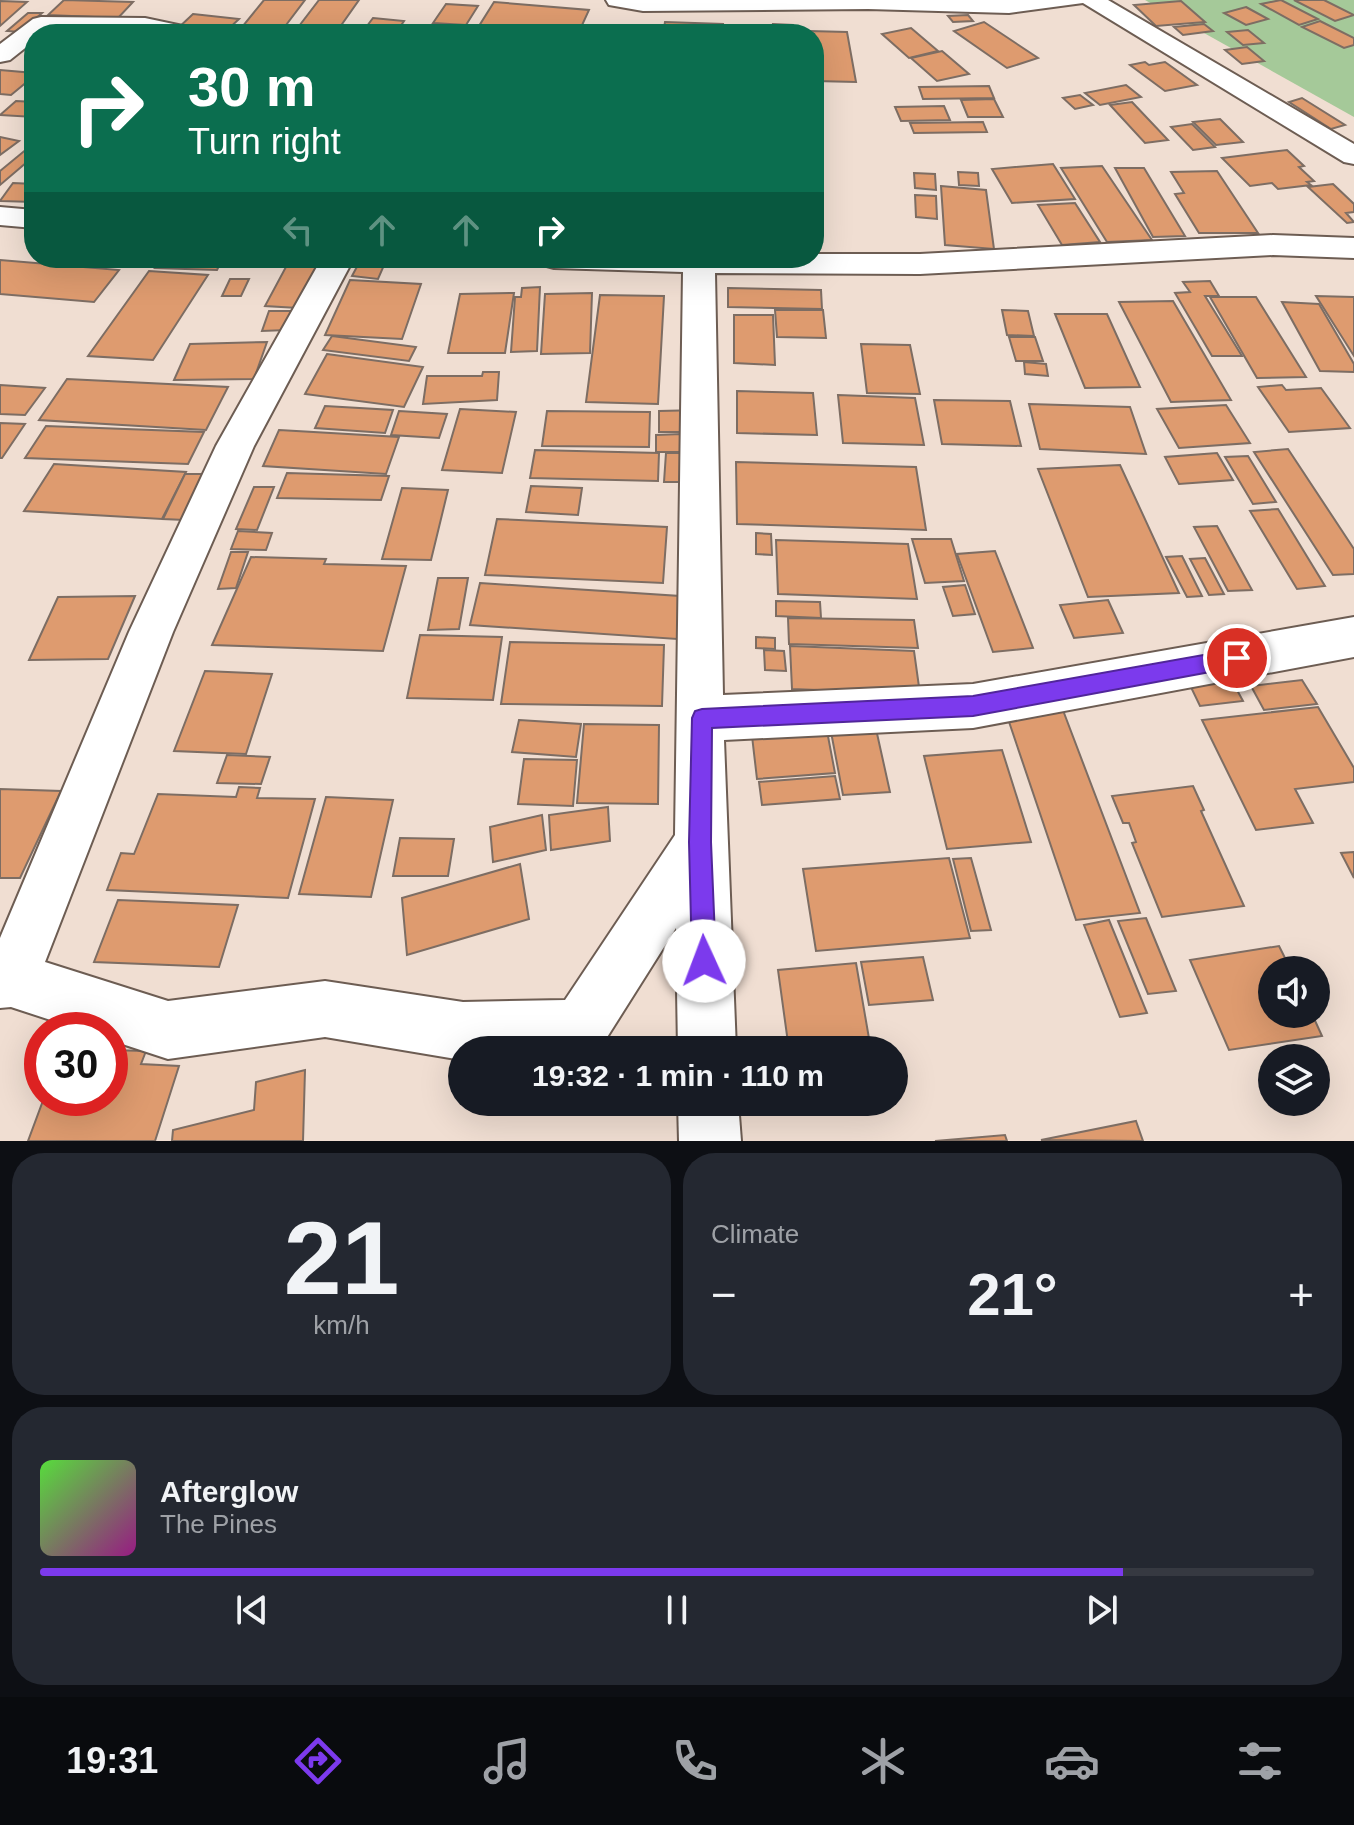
<!DOCTYPE html>
<meta charset="utf-8">
<style>
body{margin:0;font-family:Arial,sans-serif;background:#242831;color:#f1f3f6;height:100vh;display:flex;flex-direction:column;font-size:30px;white-space:nowrap}
*{box-sizing:border-box;margin:0}
p{font-size:26px;color:#9ea1a6}
.icon{flex:none;width:44px;height:44px;fill:none;stroke:currentColor;stroke-width:2;stroke-linecap:round;stroke-linejoin:round}
.map{position:relative;height:1141px;overflow:hidden}
.sheet{display:flex;flex-direction:column;gap:12px;padding:12px;background:#0d0f14;flex:1}
.sheet>*{flex:none}
.guide{position:absolute;left:24px;top:24px;width:800px;height:244px;border-radius:32px;box-shadow:0 8px 32px #0002;background:#0b6e4f;color:#fff;overflow:hidden}
.fabs{position:absolute;left:1258px;top:956px;display:grid;gap:16px}
.fabs a{display:grid;place-items:center;width:72px;height:72px;border-radius:50%;background:#171b24;box-shadow:0 8px 32px #0002;font-size:40px}
.speed{position:absolute;left:24px;top:1012px;display:flex;gap:16px;font-size:40px;font-weight:700;text-align:center}
.speed>*{display:grid;place-content:center;width:104px;height:104px;border-radius:50%;background:#171b24;box-shadow:0 8px 32px #0002;line-height:1}
.speed .limit{border:12px solid #d22;background:#fff;color:#111}
.pin{position:absolute;display:grid;place-items:center;width:68px;height:68px;color:#fff;margin:-34px;border:4px solid #fff;border-radius:50%;box-shadow:0 2px 8px #0007}
.me{position:absolute;width:88px;margin:-44px;rotate:358deg;stroke-linejoin:round;filter:drop-shadow(0 0 6px #0008)}
.turn{display:flex;align-items:center;gap:28px;height:168px;padding:0 32px;font-size:36px}
.turn .icon{width:104px;height:104px;stroke-width:2.5}
.turn b{display:block;font-size:56px;line-height:68px}
.lanes{display:flex;align-items:center;height:76px;padding:0 32px;background:#0003;justify-content:center;gap:40px;direction:ltr}
.lanes .off{opacity:.35}
.big{font-size:60px;font-weight:800;line-height:1.1}
.sheet .tile{flex:1;display:flex;flex-direction:column;justify-content:center;gap:12px;min-width:0;padding:0 28px;border-radius:32px;background:#242831}
.sheet .dial{align-items:center;gap:0}
.dial b{font-size:104px;line-height:1}
.song{display:flex;align-items:center;gap:24px}
.cover{width:96px;height:96px;border-radius:12px;background:linear-gradient(135deg,hsl(110 70% 55%),hsl(310 70% 35%))}
.played{height:8px;border-radius:4px;background:linear-gradient(90deg,#7c3aed 85%,#363941 85%)}
.keys{display:flex;justify-content:space-around;direction:ltr}
.heat{display:flex;justify-content:space-between;align-items:center;font-size:44px;direction:ltr}
.sheet .tiles{flex:1;display:grid;gap:12px;grid-template-columns:1fr 1fr}
.tile:last-child{grid-column:span 2}
.trip{position:absolute;left:448px;top:1036px;width:460px;height:80px;border-radius:40px;background:#171b24;box-shadow:0 8px 32px #0002;font-weight:800;line-height:80px;text-align:center}
.menu{display:flex;height:128px;justify-content:space-around;align-items:center;background:#090b0e;color:#9ea1a6}
.menu .icon{width:56px;height:56px}
.menu .selected{color:#7c3aed}
.menu b{font-size:36px;color:#f1f3f6}
.map>svg:first-child{display:block}
</style>
<div class="map">
<svg width="1354" height="1141" viewBox="0 0 1354 1141">
<rect width="100%" height="100%" fill="#f0ded2"/>
<!-- green -->
<polygon fill="#a5c999" points="1145,0 1354,0 1354,117"/>
<!-- building -->
<g fill="#de9b6f" stroke="#7d6d63" stroke-width="2">
<polygon points="64,0 133,2 118,18 48,15"/>
<polygon points="264,0 305,0 283,29 242,27"/>
<polygon points="319,0 359,0 335,34 293,34"/>
<polygon points="1281,0 1318,19 1299,25 1261,4"/>
<polygon points="1294,0 1324,0 1354,15 1335,21"/>
<polygon points="0,1 27,2 0,26"/>
<polygon points="1181,1 1205,22 1156,26 1134,5"/>
<polygon points="494,2 589,10 578,34 479,26"/>
<polygon points="446,4 478,6 466,25 433,23"/>
<polygon points="1246,7 1268,19 1246,25 1224,13"/>
<polygon points="28,13 42,13 21,32 7,31"/>
<polygon points="193,14 239,19 223,34 175,31"/>
<polygon points="968,15 973,21 953,22 948,16"/>
<polygon points="373,18 404,21 395,34 361,34"/>
<polygon points="1320,21 1354,38 1354,45 1344,48 1302,27"/>
<polygon points="665,22 723,24 722,34 663,34"/>
<polygon points="984,22 1038,58 1007,68 954,31"/>
<polygon points="773,24 793,25 794,34 774,34"/>
<polygon points="1204,24 1213,31 1183,35 1174,27"/>
<rect x="728" y="26" width="32" height="8"/>
<polygon points="911,28 938,51 909,58 882,34"/>
<polygon points="1248,30 1264,43 1243,45 1227,32"/>
<polygon points="809,31 847,32 856,82 815,81 814,34"/>
<polygon points="1247,47 1264,61 1242,64 1225,50"/>
<polygon points="942,51 969,74 937,81 911,58"/>
<polygon points="1145,62 1149,65 1165,62 1197,85 1165,91 1130,65"/>
<polygon points="0,70 34,73 34,76 11,95 0,94"/>
<polygon points="1126,85 1141,97 1100,105 1085,93"/>
<polygon points="989,86 994,98 923,99 919,87"/>
<polygon points="1080,95 1093,105 1075,109 1063,98"/>
<polygon points="1302,98 1345,125 1331,129 1289,102"/>
<polygon points="994,99 1003,117 968,117 961,100"/>
<polygon points="16,101 34,102 34,117 0,115"/>
<polygon points="1132,102 1168,140 1145,143 1110,105"/>
<polygon points="944,106 950,120 901,121 895,107"/>
<polygon points="1220,119 1243,142 1216,145 1193,122"/>
<polygon points="983,122 987,132 914,133 910,123"/>
<polygon points="1192,124 1215,147 1193,150 1171,127"/>
<polygon points="0,137 19,141 0,155"/>
<polygon points="34,143 34,156 0,185 0,171"/>
<polygon points="1287,150 1304,166 1299,167 1314,181 1307,182 1311,185 1278,189 1272,183 1250,186 1222,158"/>
<polygon points="1053,164 1075,199 1012,203 992,169"/>
<polygon points="1102,166 1152,240 1107,242 1061,168"/>
<polygon points="1115,168 1144,168 1185,236 1153,237"/>
<polygon points="1217,171 1258,233 1199,233 1175,194 1184,193 1171,172"/>
<polygon points="958,172 978,173 979,186 959,185"/>
<polygon points="914,173 935,174 936,190 915,188"/>
<polygon points="13,183 34,184 34,202 0,201"/>
<polygon points="1333,184 1354,204 1354,212 1346,213 1354,222 1347,223 1308,187"/>
<polygon points="941,186 986,190 994,249 945,245"/>
<polygon points="915,195 936,196 937,219 916,217"/>
<polygon points="1075,203 1100,242 1062,245 1038,205"/>
<polygon points="162,258 223,258 217,270 155,268"/>
<polygon points="0,260 119,270 94,302 0,294"/>
<polygon points="360,261 385,263 378,279 352,276"/>
<polygon points="287,265 318,267 298,308 265,306"/>
<polygon points="149,271 208,275 153,360 88,356"/>
<polygon points="230,279 249,279 241,296 222,296"/>
<polygon points="350,280 421,284 402,339 325,335"/>
<polygon points="1210,281 1219,296 1205,296 1242,356 1212,356 1175,293 1190,292 1183,282"/>
<polygon points="540,287 537,351 511,352 515,297 521,297 522,288"/>
<polygon points="728,288 821,290 822,309 728,307"/>
<polygon points="514,293 505,353 448,353 460,294"/>
<polygon points="592,293 590,353 541,354 545,294"/>
<polygon points="600,295 664,296 658,404 586,402"/>
<polygon points="1316,296 1354,297 1354,356"/>
<polygon points="1210,297 1256,297 1306,377 1257,378"/>
<polygon points="1173,301 1231,400 1171,402 1119,302"/>
<polygon points="1282,302 1319,304 1354,364 1354,372 1320,371"/>
<polygon points="775,310 823,310 826,338 777,337"/>
<polygon points="1002,310 1028,311 1034,336 1007,335"/>
<polygon points="269,311 294,311 287,330 262,331"/>
<polygon points="1055,314 1107,314 1140,387 1085,388"/>
<polygon points="734,315 773,315 775,365 734,363"/>
<polygon points="332,336 416,347 409,361 323,350"/>
<polygon points="1009,337 1035,337 1043,361 1016,361"/>
<polygon points="267,342 254,379 174,380 190,344"/>
<polygon points="861,344 910,345 920,394 867,393"/>
<polygon points="327,354 423,367 404,407 305,394"/>
<polygon points="1024,362 1046,364 1048,376 1025,374"/>
<polygon points="483,372 499,372 497,400 423,404 427,376 482,376"/>
<polygon points="67,379 228,387 206,430 39,420"/>
<polygon points="0,385 45,388 25,415 0,414"/>
<polygon points="1282,385 1286,390 1321,388 1350,428 1289,432 1258,387"/>
<polygon points="737,391 813,393 817,435 737,433"/>
<polygon points="838,395 915,398 924,445 843,443"/>
<polygon points="934,400 1010,401 1021,446 942,444"/>
<polygon points="1029,404 1130,407 1146,454 1040,449"/>
<polygon points="1226,405 1250,443 1179,448 1157,409"/>
<polygon points="325,406 393,410 385,433 315,428"/>
<polygon points="460,409 516,412 502,473 442,470"/>
<polygon points="701,410 702,432 659,432 659,411"/>
<polygon points="399,411 447,414 439,438 391,435"/>
<polygon points="547,411 650,412 649,447 542,446"/>
<polygon points="0,423 25,424 2,458 0,458"/>
<polygon points="46,426 204,432 188,464 25,458"/>
<polygon points="279,430 399,437 386,474 263,466"/>
<polygon points="681,434 683,452 656,452 656,435"/>
<polygon points="1288,449 1354,549 1354,574 1333,575 1254,452"/>
<polygon points="535,450 659,453 658,481 530,478"/>
<polygon points="666,453 681,453 680,482 664,482"/>
<polygon points="1217,453 1233,480 1179,484 1165,457"/>
<polygon points="1248,456 1276,502 1253,504 1225,457"/>
<polygon points="736,462 916,467 926,530 737,524"/>
<polygon points="54,464 186,472 162,519 24,511"/>
<polygon points="1120,465 1179,593 1088,597 1038,469"/>
<polygon points="287,473 389,476 381,500 277,498"/>
<polygon points="185,474 207,474 185,520 163,519"/>
<polygon points="531,486 582,488 578,515 526,512"/>
<polygon points="254,487 274,487 257,530 236,529"/>
<polygon points="402,488 448,490 431,560 382,559"/>
<polygon points="1278,509 1325,586 1297,589 1250,511"/>
<polygon points="497,519 667,527 663,583 485,575"/>
<polygon points="1217,526 1252,590 1228,591 1194,527"/>
<polygon points="238,531 272,533 266,550 231,549"/>
<polygon points="756,533 771,534 772,555 756,554"/>
<polygon points="912,539 951,539 964,581 925,583"/>
<polygon points="776,540 908,544 917,599 778,594"/>
<polygon points="995,551 1033,648 993,652 957,554"/>
<polygon points="231,552 248,552 236,588 218,589"/>
<polygon points="1182,556 1202,596 1187,597 1166,557"/>
<polygon points="251,557 326,559 324,564 406,566 383,651 212,645"/>
<polygon points="1205,558 1224,594 1209,595 1190,559"/>
<polygon points="438,578 468,578 459,629 428,630"/>
<polygon points="480,583 680,596 677,639 470,625"/>
<polygon points="965,585 975,614 953,616 943,587"/>
<polygon points="135,596 108,659 29,660 58,597"/>
<polygon points="1108,600 1123,633 1074,638 1060,605"/>
<polygon points="776,601 820,602 821,618 776,616"/>
<polygon points="788,618 914,620 918,648 789,644"/>
<polygon points="420,635 502,637 493,700 407,698"/>
<polygon points="756,637 775,638 775,649 756,648"/>
<polygon points="510,642 664,645 662,706 501,704"/>
<polygon points="790,646 914,651 920,694 792,689"/>
<polygon points="764,650 784,651 786,671 765,670"/>
<polygon points="205,671 272,674 246,754 174,751"/>
<polygon points="1231,679 1243,701 1200,706 1189,683"/>
<polygon points="1302,680 1317,704 1264,710 1251,686"/>
<polygon points="1061,705 1140,913 1076,920 1005,710"/>
<polygon points="1318,707 1354,768 1354,782 1295,789 1313,823 1256,830 1202,720"/>
<polygon points="519,720 581,724 576,757 512,752"/>
<polygon points="584,724 659,725 658,804 577,803"/>
<polygon points="876,729 890,792 843,795 831,732"/>
<polygon points="827,731 835,773 757,779 752,736"/>
<polygon points="1002,750 1031,842 947,849 924,756"/>
<polygon points="227,755 270,757 261,784 217,783"/>
<polygon points="524,759 577,760 573,806 518,804"/>
<polygon points="835,776 840,799 762,805 759,782"/>
<polygon points="1193,786 1204,810 1201,811 1244,906 1162,917 1132,843 1136,842 1129,823 1123,823 1112,796"/>
<polygon points="239,787 260,788 257,798 315,799 288,898 107,890 121,853 134,854 158,794 236,797"/>
<polygon points="0,789 61,791 20,878 0,878"/>
<polygon points="326,797 393,800 371,897 299,894"/>
<polygon points="608,807 610,841 551,850 549,815"/>
<polygon points="542,815 546,850 493,862 490,827"/>
<polygon points="400,838 454,839 448,876 393,876"/>
<polygon points="1354,852 1354,878 1341,853"/>
<polygon points="949,858 970,938 816,951 803,869"/>
<polygon points="971,858 991,930 971,931 953,859"/>
<polygon points="520,864 529,919 407,955 402,898"/>
<polygon points="118,900 238,905 219,967 94,962"/>
<polygon points="1146,918 1176,991 1148,994 1118,921"/>
<polygon points="1109,920 1147,1013 1120,1017 1084,925"/>
<polygon points="1279,946 1291,970 1272,970 1272,1014 1312,1014 1322,1036 1229,1050 1190,960"/>
<polygon points="923,957 933,1000 869,1005 861,962"/>
<polygon points="856,963 871,1050 789,1050 778,970"/>
<polygon points="110,1050 146,1051 141,1064 179,1066 155,1141 28,1141 44,1098 110,1098"/>
<polygon points="305,1070 303,1141 172,1141 173,1130 254,1110 256,1082"/>
<polygon points="1136,1121 1143,1141 1041,1140"/>
<polygon points="1005,1135 1007,1141 935,1141"/>
</g>
<g fill="none" stroke-linecap="round" stroke-linejoin="round">
<defs>
<g id="minor">
<polygon points="606,0 1108,0 1354,144 1354,164 1344,162 1083,3 1009,13 868,9 643,11 609,5"/>
<polygon points="41,17 145,18 197,29 201,34 47,31 34,34 34,41 10,60 0,62 0,44 33,19"/>
<polygon points="0,207 34,210 34,228 0,225"/>
<polygon points="1273,235 1354,238 1354,258 1273,255 920,274 715,273 723,695 973,684 1354,617 1354,657 973,728 724,740 736,1050 678,1050 676,928 599,1050 462,1050 462,1060 325,1037 168,1059 110,1040 110,1030 81,1030 11,1007 0,1008 0,938 129,632 216,446 322,258 354,258 254,446 173,632 45,962 168,1001 325,981 463,1002 565,1000 675,835 683,272 554,268 543,265 538,258 814,258 814,254 920,254"/>
<polygon points="678,1102 738,1102 741,1141 679,1141"/>
</g>
</defs>
<!-- minor casing -->
<use href="#minor" stroke="#6d5d53" stroke-width="4"/>
<!-- minor -->
<use href="#minor" fill="#fff" fill-rule="evenodd"/>
</g>
<!-- route -->
<polygon fill="#7c3aed" stroke="#51269a" stroke-width="2" points="1237,649 1243,652 1246,658 1243,664 1237,667 973,716 712,728 711,842 716,961 712,969 704,973 695,969 692,961 689,842 692,718 695,711 702,709 973,696"/>
</svg>
<div class="fabs">
<a><svg class="icon" aria-label="sound" viewBox="0 0 24 24"><path d="M4 9h4l5-4v14l-5-4H4zM17 9q2 3 0 6"/></svg></a>
<a><svg class="icon" aria-label="layers" viewBox="0 0 24 24"><path d="M12 4l9 5-9 5-9-5zM3 14l9 5 9-5"/></svg></a>
</div>
<div class="speed"><div class="limit">30</div></div>
<div class="pin" style="left:1237px;top:658px;background:#d93025"><svg class="icon" aria-label="arrive" viewBox="0 0 24 24"><path d="M6 21V4h12l-3 4 3 4H6"/></svg></div>
<svg class="me" style="left:704px;top:961px" viewBox="-20 -20 40 40"><circle r="19" fill="#fff"/><path d="M0-13L10 11 0 6-10 11z" fill="#7c3aed"/></svg>
<div class="trip">19:32 · 1 min · 110 m</div>
<div class="guide">
<div class="turn"><svg class="icon" aria-label="right" viewBox="0 0 24 24"><path d="M7 20v-9h11M14 6l5 5-5 5"/></svg><div><b>30 m</b>Turn right</div></div>
<div class="lanes"><svg class="icon off" aria-label="left" viewBox="0 0 24 24"><path d="M17 20v-9H6M10 6l-5 5 5 5"/></svg><svg class="icon off" aria-label="ahead" viewBox="0 0 24 24"><path d="M12 20V5M6 11l6-6 6 6"/></svg><svg class="icon off" aria-label="ahead" viewBox="0 0 24 24"><path d="M12 20V5M6 11l6-6 6 6"/></svg><svg class="icon" aria-label="right" viewBox="0 0 24 24"><path d="M7 20v-9h11M14 6l5 5-5 5"/></svg></div>
</div>
</div>
<section class="sheet">
<div class="tiles">
<div class="tile dial"><b>21</b><p>km/h</p></div>
<div class="tile"><p>Climate</p>
<div class="heat"><a>−</a><b class="big">21°</b><a>+</a></div>
</div>
<div class="tile">
<div class="song"><i class="cover"></i><div><b>Afterglow</b><p>The Pines</p></div></div>
<div class="played"></div>
<div class="keys"><svg class="icon" aria-label="previous" viewBox="0 0 24 24"><path d="M18 5L8 12l10 7zM5 5v14"/></svg><svg class="icon" aria-label="pause" viewBox="0 0 24 24"><path d="M8 5v14M16 5v14"/></svg><svg class="icon" aria-label="next" viewBox="0 0 24 24"><path d="M6 5l10 7-10 7zM19 5v14"/></svg></div>
</div>
</div>
</section>
<nav class="menu">
<b>19:31</b>
<svg class="icon selected" aria-label="directions" viewBox="0 0 24 24"><path d="M12 3l9 9-9 9-9-9zM9 14v-3h6M13 9l2 2-2 2"/></svg>
<svg class="icon" aria-label="music" viewBox="0 0 24 24"><path d="M9 18V5l10-2v13"/><circle cx="6" cy="18" r="3"/><circle cx="16" cy="16" r="3"/></svg>
<svg class="icon" aria-label="phone" viewBox="0 0 24 24"><path d="M5 4h4l2 5-3 2q2 4 5 5l2-3 5 2v4C11 20 4 13 5 4z"/></svg>
<svg class="icon" aria-label="climate" viewBox="0 0 24 24"><path d="M12 3v18M4 7l16 10M4 17L20 7"/></svg>
<svg class="icon" aria-label="car" viewBox="0 0 24 24"><path d="M5 17H2v-5l4-1 3-4h7l3 4 3 1v5h-3M9 17h6M6 11h13"/><circle cx="7" cy="17" r="2"/><circle cx="17" cy="17" r="2"/></svg>
<svg class="icon" aria-label="filters" viewBox="0 0 24 24"><path d="M4 7h16M4 17h16"/><circle cx="9" cy="7" r="2"/><circle cx="15" cy="17" r="2"/></svg>
</nav>
